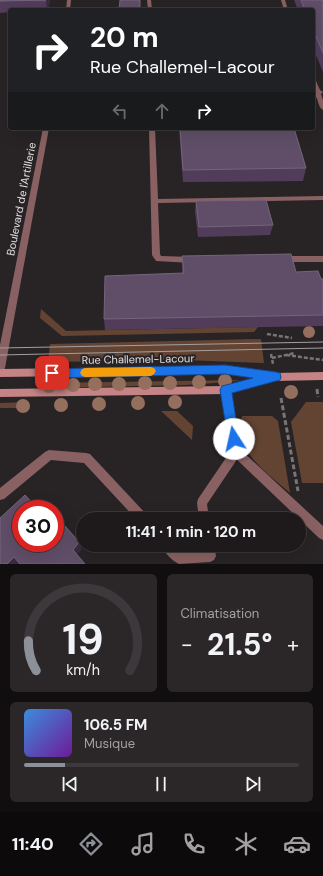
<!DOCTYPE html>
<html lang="fr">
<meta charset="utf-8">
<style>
body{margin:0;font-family:"DM Sans",sans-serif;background:#2b2729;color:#f1f3f6;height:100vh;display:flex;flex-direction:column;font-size:15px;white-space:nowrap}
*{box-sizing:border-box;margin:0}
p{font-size:13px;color:#a1a1a3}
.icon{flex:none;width:22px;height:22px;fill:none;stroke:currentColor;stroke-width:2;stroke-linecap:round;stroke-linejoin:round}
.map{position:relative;height:564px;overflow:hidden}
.panel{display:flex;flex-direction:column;gap:10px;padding:10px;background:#100e0f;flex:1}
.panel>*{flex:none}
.top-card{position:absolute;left:8px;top:8px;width:307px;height:122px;border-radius:4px;box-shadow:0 4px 16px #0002,0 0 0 1px #3c383b;background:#202124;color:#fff;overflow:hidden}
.speed{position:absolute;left:12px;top:500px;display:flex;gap:8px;font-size:20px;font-weight:700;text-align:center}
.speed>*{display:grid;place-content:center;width:52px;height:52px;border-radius:50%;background:#1e1a1c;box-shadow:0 4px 16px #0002,0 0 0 1px #3c383b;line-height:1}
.speed .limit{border:6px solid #d22;background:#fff;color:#111}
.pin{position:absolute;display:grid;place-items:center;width:34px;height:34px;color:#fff;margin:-17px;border-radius:8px;box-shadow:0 2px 6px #0006}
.me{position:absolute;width:44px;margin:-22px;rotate:350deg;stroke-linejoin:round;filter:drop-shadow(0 0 3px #0008)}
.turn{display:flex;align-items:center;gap:14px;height:84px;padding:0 16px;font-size:18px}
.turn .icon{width:52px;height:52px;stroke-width:2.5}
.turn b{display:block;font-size:28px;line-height:34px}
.lanes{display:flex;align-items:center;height:38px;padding:0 16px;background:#0003;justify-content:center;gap:20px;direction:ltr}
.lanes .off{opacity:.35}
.big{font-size:30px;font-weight:700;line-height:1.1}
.panel .tile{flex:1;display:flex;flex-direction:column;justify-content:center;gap:6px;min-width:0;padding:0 14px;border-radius:6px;background:#2b2729}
.panel .dial{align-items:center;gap:0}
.dial svg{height:104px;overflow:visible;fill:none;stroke:#3c383b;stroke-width:7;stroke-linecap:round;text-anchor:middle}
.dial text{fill:#f1f3f6;stroke:none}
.song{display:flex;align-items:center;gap:12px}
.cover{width:48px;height:48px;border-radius:6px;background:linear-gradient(135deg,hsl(210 70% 55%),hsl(280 70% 35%))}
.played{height:4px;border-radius:2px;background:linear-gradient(90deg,#8c9099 15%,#3c383b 15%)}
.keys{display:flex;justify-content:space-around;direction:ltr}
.heat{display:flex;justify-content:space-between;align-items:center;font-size:22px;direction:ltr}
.panel .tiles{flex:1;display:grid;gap:10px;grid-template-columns:1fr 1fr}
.tile:last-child{grid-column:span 2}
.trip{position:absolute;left:76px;top:512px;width:230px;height:40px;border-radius:20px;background:#1e1a1c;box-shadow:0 4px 16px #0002,0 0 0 1px #3c383b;font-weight:700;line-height:40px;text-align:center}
.menu{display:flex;height:64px;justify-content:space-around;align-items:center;background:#0c0a0b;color:#a1a1a3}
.menu .icon{width:28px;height:28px}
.menu .active{color:#8c9099}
.menu b{font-size:18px;color:#f1f3f6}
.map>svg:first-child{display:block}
</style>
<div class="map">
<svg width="323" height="564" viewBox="0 0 323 564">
<rect width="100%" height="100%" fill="#282325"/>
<!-- green -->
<g fill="#634433">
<polygon points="41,309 66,331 258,327 254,332 62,336 40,318"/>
<polygon points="261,339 264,363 184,360 48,362 50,344"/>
<polygon points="240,380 230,382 185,385 45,388 46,383"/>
<polygon points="29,402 29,408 0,408 0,403"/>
<polygon points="306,402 323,402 323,483 302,483 291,422"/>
<polygon points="161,411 177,411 193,426 192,440"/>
<path d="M242,416H272L278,421L290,493C268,473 232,451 242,416Z"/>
</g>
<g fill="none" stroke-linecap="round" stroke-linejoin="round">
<!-- path-far1 -->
<g stroke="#797577" stroke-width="2.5" stroke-dasharray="4 2" stroke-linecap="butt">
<polyline points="267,334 292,338"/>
<polyline points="271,354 273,364"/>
<polyline points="286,355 323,360"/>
<polyline points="272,358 295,353"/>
</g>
<!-- path -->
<g stroke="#797577" stroke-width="3" stroke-dasharray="5 2.5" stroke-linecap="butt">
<polyline points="317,389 318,397"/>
<polyline points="281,398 298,491"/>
</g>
<!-- lane -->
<g fill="#8a6162" fill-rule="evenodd">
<polygon points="147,0 151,0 152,10 148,10"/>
<polygon points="281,0 285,0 288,10 284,10"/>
<path d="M313,79L316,81L320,90L323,92L321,94L323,100V110C317,107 319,97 313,93Z"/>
<polygon points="149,128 155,128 158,199 323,196 323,200 158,203 160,254 161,256 192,257 196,260 192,263 156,261 152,255"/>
<polygon points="282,256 323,256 323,262 282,262 278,259"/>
<polygon points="236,447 240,449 241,452 240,455 207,504 209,519 199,519 197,503 198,499 232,449"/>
<polygon points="49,450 86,453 90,454 147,515 148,519 136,519 84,463 51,460 4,499 0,500 0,488 45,452"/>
<path d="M161,545H175L181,552L203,551L202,545H214L216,556L214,560L210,562L179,564C172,561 164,552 161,545Z"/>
</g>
<!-- street -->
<g fill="#8a6162" fill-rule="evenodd">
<polygon points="67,0 71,0 70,10 66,10"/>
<polygon points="43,128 49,128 5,368 3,371 0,372 0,345"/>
<polygon points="226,386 229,387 231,390 241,450 323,526 323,540 319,538 232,455 221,390 223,387"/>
</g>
<!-- secondary -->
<polygon fill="#c58385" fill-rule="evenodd" points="225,366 276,373 323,372 323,380 275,381 226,394 0,397 0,389 226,386 255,378 225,374 0,377 0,369"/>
<!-- tram -->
<g stroke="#a39fa1" stroke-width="1">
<polyline points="0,348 323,342"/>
<polyline points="0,355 323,348"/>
</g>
</g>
<!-- trees -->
<g fill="#956f5e">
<circle cx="309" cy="332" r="6"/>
<circle cx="225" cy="381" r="7"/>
<circle cx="199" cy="382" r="7"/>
<circle cx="145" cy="383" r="7"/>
<circle cx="170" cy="383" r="7"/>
<circle cx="95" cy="384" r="7"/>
<circle cx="119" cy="384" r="7"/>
<circle cx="73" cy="385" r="7"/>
<circle cx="49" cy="386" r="7"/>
<circle cx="291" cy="392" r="7"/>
<circle cx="175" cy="402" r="7"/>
<circle cx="138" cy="403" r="7"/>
<circle cx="99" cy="404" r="7"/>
<circle cx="61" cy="405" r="7"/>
<circle cx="23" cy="406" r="7"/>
</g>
<!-- wall -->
<g fill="#513d5a">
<polygon points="0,0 50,0 48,10 10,10 10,12 0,13"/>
<polygon points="294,0 323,0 323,72 313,48 313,10 298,10"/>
<polygon points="179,128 294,128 306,168 303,181 183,182"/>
<polygon points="196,201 273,225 270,235 198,237 195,212"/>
<polygon points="182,256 296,272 323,279 323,326 105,330 104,319 182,274"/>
</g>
<!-- shaded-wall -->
<g fill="#3a2b3f">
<polygon points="46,0 50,0 48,10 47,10"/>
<polygon points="79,542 82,549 76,556 73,550"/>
<polygon points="14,557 20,563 19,564 7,564"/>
</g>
<!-- building -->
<g fill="#604e68" stroke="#74657b">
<polygon points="0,0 46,0 0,1"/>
<polygon points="120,0 140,0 140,10 119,10"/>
<polygon points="301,0 323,0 323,53 313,29 313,10 305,10"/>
<polygon points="180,128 294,128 306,168 183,170"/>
<polygon points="266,200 273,225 199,227 196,201"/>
<polygon points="291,254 296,272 318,271 321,279 323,279 323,315 104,319 105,276 184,273 182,256"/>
<polygon points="25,495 38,509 21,509 21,543 55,543 55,523 59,519 79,542 73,550 85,564 20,564 14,557 7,564 0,564 0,518"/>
</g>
<!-- route -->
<polygon fill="#1a73e8" stroke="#114b97" points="225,365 276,372 280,373 281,377 280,380 276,381 232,393 239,439 238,443 234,445 230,443 228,439 220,390 222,386 226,385 253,378 225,374 52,378 48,377 47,373 48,370 52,369"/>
<!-- slow -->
<polygon fill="#f59e0b" points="151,367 154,368 156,371 154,374 151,376 85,377 82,376 80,373 82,369 85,368"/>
<g text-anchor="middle" stroke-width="4" stroke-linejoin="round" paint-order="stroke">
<!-- street labels -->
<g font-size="11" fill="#e0dddf" stroke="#282325">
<text transform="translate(21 199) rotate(-79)" y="4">Boulevard de l'Artillerie</text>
<text transform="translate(138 359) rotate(-1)" y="4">Rue Challemel-Lacour</text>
</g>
</g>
</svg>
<div class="speed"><div class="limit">30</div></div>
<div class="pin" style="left:52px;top:373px;background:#d93025"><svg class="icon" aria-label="arrive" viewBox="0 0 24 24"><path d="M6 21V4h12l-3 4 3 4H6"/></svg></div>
<svg class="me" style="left:234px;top:439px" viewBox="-20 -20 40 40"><circle r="19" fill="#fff"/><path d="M0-13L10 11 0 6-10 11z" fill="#1a73e8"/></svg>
<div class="trip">11:41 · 1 min · 120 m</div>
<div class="top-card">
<div class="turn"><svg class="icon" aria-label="right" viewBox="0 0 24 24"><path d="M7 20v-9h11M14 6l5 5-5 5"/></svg><div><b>20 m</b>Rue Challemel-Lacour</div></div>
<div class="lanes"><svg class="icon off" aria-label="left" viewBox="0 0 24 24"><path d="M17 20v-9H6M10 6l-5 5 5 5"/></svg><svg class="icon off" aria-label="ahead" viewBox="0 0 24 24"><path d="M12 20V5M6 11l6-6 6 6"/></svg><svg class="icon" aria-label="right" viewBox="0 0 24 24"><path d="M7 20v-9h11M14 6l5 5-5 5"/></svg></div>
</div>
</div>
<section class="panel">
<div class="tiles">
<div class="tile dial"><svg viewBox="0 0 100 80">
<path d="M14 69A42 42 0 1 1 86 69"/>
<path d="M14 69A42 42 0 0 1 8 46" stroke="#8c9099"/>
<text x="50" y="56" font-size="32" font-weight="700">19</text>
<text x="50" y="72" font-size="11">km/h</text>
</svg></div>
<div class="tile"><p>Climatisation</p>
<div class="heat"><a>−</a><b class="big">21.5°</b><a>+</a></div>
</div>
<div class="tile">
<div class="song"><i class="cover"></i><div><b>106.5 FM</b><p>Musique</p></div></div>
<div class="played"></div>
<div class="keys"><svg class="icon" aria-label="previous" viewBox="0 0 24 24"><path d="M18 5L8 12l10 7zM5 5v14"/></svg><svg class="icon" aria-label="pause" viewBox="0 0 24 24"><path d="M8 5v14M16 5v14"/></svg><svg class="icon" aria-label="next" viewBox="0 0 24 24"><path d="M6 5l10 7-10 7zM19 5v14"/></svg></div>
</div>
</div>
</section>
<nav class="menu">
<b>11:40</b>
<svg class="icon active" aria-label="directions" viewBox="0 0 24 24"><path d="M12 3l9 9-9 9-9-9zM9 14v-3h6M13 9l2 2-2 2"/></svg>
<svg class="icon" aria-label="music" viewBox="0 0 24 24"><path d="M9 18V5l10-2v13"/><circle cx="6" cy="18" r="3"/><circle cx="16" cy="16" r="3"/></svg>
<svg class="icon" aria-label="phone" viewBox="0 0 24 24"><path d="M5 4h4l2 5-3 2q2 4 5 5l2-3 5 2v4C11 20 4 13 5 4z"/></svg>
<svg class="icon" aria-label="climate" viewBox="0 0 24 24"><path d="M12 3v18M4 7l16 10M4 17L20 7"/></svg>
<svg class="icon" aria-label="car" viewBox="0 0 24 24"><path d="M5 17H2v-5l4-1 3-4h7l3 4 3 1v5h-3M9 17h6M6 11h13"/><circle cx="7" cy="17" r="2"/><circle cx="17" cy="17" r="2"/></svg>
</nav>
